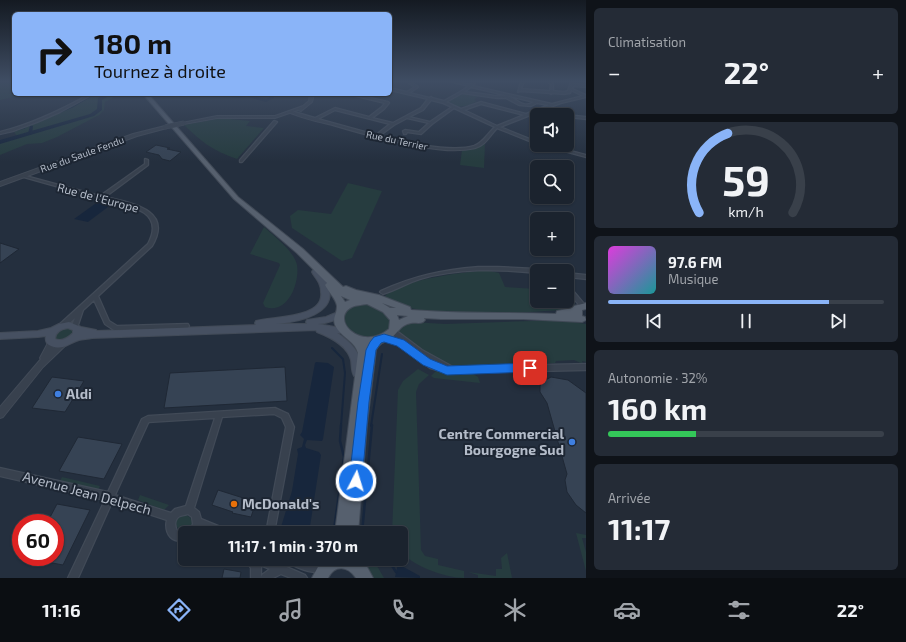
<!DOCTYPE html>
<html lang="fr">
<meta charset="utf-8">
<style>
body{margin:0;font-family:"Exo 2",sans-serif;background:#242b36;color:#f1f3f6;height:100vh;display:flex;flex-direction:column;font-size:15px;white-space:nowrap}
*{box-sizing:border-box;margin:0}
p{font-size:13px;color:#a0a4aa}
.icon{flex:none;width:22px;height:22px;fill:none;stroke:currentColor;stroke-width:2;stroke-linecap:round;stroke-linejoin:round}
.map{position:relative;flex:1;overflow:hidden}
.sheet{display:flex;flex-direction:column;gap:8px;padding:8px;background:#0f1319;width:320px}
.sheet>*{flex:none}
.guide{position:absolute;left:12px;top:12px;width:380px;height:84px;border-radius:6px;box-shadow:0 1px 3px #0004,0 0 0 1px #39404a;background:#8ab4f8;color:#111;overflow:hidden}
.fabs{position:absolute;left:530px;top:108px;display:grid;gap:8px}
.fabs a{display:grid;place-items:center;width:44px;height:44px;border-radius:6px;background:#1b232e;box-shadow:0 1px 3px #0004,0 0 0 1px #39404a;font-size:20px}
.speed{position:absolute;left:12px;top:514px;display:flex;gap:8px;font-size:20px;font-weight:700;text-align:center}
.speed>*{display:grid;place-content:center;width:52px;height:52px;border-radius:50%;background:#1b232e;box-shadow:0 1px 3px #0004,0 0 0 1px #39404a;line-height:1}
.speed .limit{border:6px solid #d22;background:#fff;color:#111}
.pin{position:absolute;display:grid;place-items:center;width:34px;height:34px;color:#fff;margin:-17px;border-radius:8px;box-shadow:0 2px 6px #0006}
.me{position:absolute;width:44px;margin:-22px;rotate:5deg;stroke-linejoin:round;filter:drop-shadow(0 0 3px #0008)}
.turn{display:flex;align-items:center;gap:14px;height:84px;padding:0 16px;font-size:18px}
.turn .icon{width:52px;height:52px;stroke-width:2.5}
.turn b{display:block;font-size:28px;line-height:34px}
.big{font-size:30px;font-weight:700;line-height:1.1}
.sheet .card{flex:1;display:flex;flex-direction:column;justify-content:center;gap:6px;min-width:0;padding:0 14px;border-radius:6px;background:#242b36}
.sheet .dial{align-items:center;gap:0}
.dial svg{height:104px;overflow:visible;fill:none;stroke:#39404a;stroke-width:7;stroke-linecap:round;text-anchor:middle}
.dial text{fill:#f1f3f6;stroke:none}
.song{display:flex;align-items:center;gap:12px}
.cover{width:48px;height:48px;border-radius:6px;background:linear-gradient(135deg,hsl(300 70% 55%),hsl(180 70% 35%))}
.played{height:4px;border-radius:2px;background:linear-gradient(90deg,#8ab4f8 80%,#39404a 80%)}
.keys{display:flex;justify-content:space-around;direction:ltr}
.heat{display:flex;justify-content:space-between;align-items:center;font-size:22px;direction:ltr}
.charge{height:6px;border-radius:3px;background:linear-gradient(90deg,#34c759 32%,#39404a 0)}
.trip{position:absolute;left:178px;top:526px;width:230px;height:40px;border-radius:6px;background:#1b232e;box-shadow:0 1px 3px #0004,0 0 0 1px #39404a;font-weight:700;line-height:40px;text-align:center}
.dock{display:flex;height:64px;justify-content:space-around;align-items:center;background:#0b0e12;color:#a0a4aa}
.dock .icon{width:28px;height:28px}
.dock .on{color:#8ab4f8}
.dock b{font-size:18px;color:#f1f3f6}
main{display:flex;flex:1;min-height:0}
.map>svg:first-child{display:block}
</style>
<main>
<div class="map">
<svg width="586" height="578" viewBox="0 0 586 578">
<rect width="100%" height="100%" fill="#242f3e"/>
<!-- green -->
<g fill="#263c3f">
<polygon points="14,81 14,94 26,94 0,100 0,81"/>
<polygon points="466,93 480,94 474,100 477,101 470,105 458,107 448,101 451,99"/>
<polygon points="93,94 235,94 241,98 185,95 151,94 116,96 105,102 104,110 99,115 57,137 42,143 27,144 0,155 0,142 17,136 14,132 62,111"/>
<path d="M221,118L250,121L246,126L264,128L237,159C212,150 203,143 184,125Z"/>
<polygon points="485,143 484,168 460,165 462,150"/>
<polygon points="348,183 382,191 352,258 342,261 292,228 290,216 298,210 331,214"/>
<path d="M264,227C275,237 294,251 297,265C300,284 287,315 265,307L263,303L280,265L279,263L250,254Z"/>
<path d="M487,270L499,273L505,287L537,289V301H567V291L575,304L570,309L562,310C513,313 458,318 410,308C401,306 392,301 384,298C394,280 466,272 487,270Z"/>
<path d="M358,303L375,304L391,319L389,330C372,341 365,340 347,331L342,314L345,309Z"/>
<path d="M561,320L586,324V362L582,361L583,364L574,360L556,361L555,363L453,366C441,363 402,342 398,331V328L412,322L445,324Z"/>
<polygon points="65,327 73,329 75,333 61,342 54,339 54,334"/>
<path d="M418,369L429,375L419,384L416,392L421,550L425,556L438,559V565L464,571V578C446,578 413,566 401,552V533H392L398,390L403,381Z"/>
<polygon points="438,369 470,372 478,377 480,383 434,378 431,376"/>
<polygon points="62,477 100,486 98,490 60,481"/>
<polygon points="140,495 169,505 164,510 138,500"/>
<circle cx="184" cy="523" r="8"/>
<polygon points="576,533 586,535 586,538 582,538 586,552 586,571"/>
<polygon points="507,553 512,578 478,578 478,575 468,572 496,576 496,569 502,569 501,558"/>
<polygon points="359,559 373,559 384,578 371,578"/>
</g>
<!-- water -->
<g fill="#17263c">
<polygon points="99,201 112,204 88,222 74,219"/>
<polygon points="316,362 328,363 334,367 323,439 322,441 307,440 305,445 306,448 319,452 321,455 309,533 283,533 281,527 292,491 298,454 297,449 302,447 304,439 300,435 302,432 315,363"/>
<polygon points="398,564 420,576 420,578 395,577"/>
</g>
<g fill="none" stroke-linecap="round" stroke-linejoin="round">
<!-- stream-far2 -->
<g stroke="#17263c" stroke-width="1">
<polyline points="26,127 73,107 95,94"/>
<polyline points="0,135 25,128"/>
</g>
<!-- stream-far1 -->
<g stroke="#17263c" stroke-width="2">
<polyline points="332,348 343,359 345,373 341,426"/>
<polyline points="371,426 382,354"/>
</g>
<!-- stream -->
<g stroke="#17263c" stroke-width="2.5">
<polyline points="334,530 344,457 340,441 341,425"/>
<polyline points="362,533 372,425"/>
<polyline points="391,564 396,572"/>
</g>
<!-- canal -->
<polygon fill="#17263c" fill-rule="evenodd" points="30,125 33,126 32,134 30,135 28,134"/>
<!-- river -->
<g fill="#17263c" fill-rule="evenodd">
<polygon points="106,94 112,94 102,100 102,110 94,116 0,144 0,140 90,114 97,109 98,98"/>
<polygon points="198,94 248,95 266,99 270,97 270,94 274,94 274,98 266,102 248,97 239,98 200,95"/>
</g>
</g>
<!-- building -->
<g fill="#364354" stroke="#1f2835">
<polygon points="156,145 170,148 167,149 181,152 170,161 162,159 159,155 146,152"/>
<polygon points="0,243 19,249 0,263"/>
<polygon points="285,367 287,401 164,408 170,373"/>
<polygon points="52,377 84,381 65,412 32,408"/>
<polygon points="551,377 568,380 586,393 586,513 576,505 567,492 565,480 567,474 547,403 540,392 540,386 542,382"/>
<polygon points="78,437 122,444 104,479 59,471"/>
<polygon points="218,490 256,502 251,517 232,513 233,512 212,505"/>
<polygon points="57,504 90,510 63,565 31,559 32,557 55,557 55,523 47,523"/>
<polygon points="224,569 241,572 240,578 222,578"/>
</g>
<g fill="none" stroke-linecap="round" stroke-linejoin="round">
<defs>
<g id="minor">
<path d="M406,81H410L418,87L409,93L430,98L431,97L432,98L444,101L460,92L469,86L449,81H456L470,85L473,81H476L473,86L552,104L583,96L571,90L570,93L564,94L552,93L551,94L550,93L520,91L518,92L521,81H524L521,89L550,91L551,84L546,81H550L553,84V91L564,92L568,91L571,81H574L573,84L586,85V87L573,86L572,89L586,95V97L561,103L536,112L556,114L558,115L533,114L500,127L537,142V144L497,128C490,135 485,146 475,148C458,152 440,150 423,147C392,142 363,134 333,125C320,122 301,118 289,112L291,111L315,118L335,108L369,117L382,107L385,103L348,94H353L388,102L389,103L384,109L372,118L393,123L421,108L428,99L390,90V88L407,92L415,87ZM471,87L534,102C523,109 517,99 508,96C504,95 499,96 495,96C485,94 475,93 464,92ZM462,93L497,98H506L519,105L531,106L537,103L549,105L526,114L481,102L461,109L446,102ZM431,100L443,103L452,107L430,122L409,117L423,110ZM481,104L524,115L497,126L464,110ZM454,108L495,127C488,133 483,143 474,146C451,153 403,142 379,136L394,125L407,118L429,123L419,132L405,130L403,131L404,134H406L407,132L421,134L432,124ZM335,110L390,124L376,135L318,119Z"/>
<path d="M90,94H93L60,112L37,122L13,131L0,134V132C32,124 61,110 90,94Z"/>
<polygon points="567,115 586,117 586,119 567,117"/>
<polygon points="274,121 277,122 242,162 240,162 240,160"/>
<polygon points="542,145 548,145 586,155 586,157"/>
<path d="M145,159L148,160V165L105,197C130,203 174,209 152,246L98,296L109,321L117,326L186,324H188L189,326L188,328H186L114,330L105,324L94,300L83,310L77,328H73L72,326L75,318L64,328H60L59,326L60,324L148,244C167,209 125,205 102,199H98V198L20,176L22,175L100,196L145,164Z"/>
<path d="M478,267H498L537,269L540,271H537V273C498,269 458,268 420,279C407,283 396,290 383,294L380,292L381,291C414,276 442,270 478,267Z"/>
<polygon points="567,273 586,275 586,279 567,277"/>
<polygon points="567,285 569,286 585,305 586,306 585,307 581,307 567,291"/>
<polygon points="390,329 394,329 422,350 453,367 586,364 586,370 447,373 430,368 399,345 382,340 381,338 382,336 384,336 399,340 390,333 389,331"/>
<path d="M275,408L288,414L294,427L274,533H266L286,427L282,418L274,414L222,417L194,508L199,512L201,519L228,530L229,533H214L200,527L197,533H188L193,524L192,517L188,514C185,515 183,515 180,516C174,519 174,527 178,532L186,533H185V541C182,541 178,541 175,540C167,537 165,527 167,520L112,502L78,578H68L105,500L0,476V468L108,492L142,419L148,416ZM215,418L186,506L175,509L171,513L115,495L148,423L149,422Z"/>
<path d="M245,559H268L305,575L307,578H291L281,574L273,578H251V568ZM260,565L270,569L262,575L261,577V567Z"/>
<path d="M284,559H301L312,563L324,562L327,564L329,567L327,570C313,576 299,568 286,562Z"/>
</g>
<g id="tertiary">
<polygon points="310,94 314,94 312,102 301,111 298,110 275,118 217,118 184,124 182,123 217,116 275,116 303,106 309,101"/>
<polygon points="165,126 167,126 167,128 137,136 0,186 0,182 133,134"/>
<path d="M52,340L55,341L56,343L53,348C57,345 60,340 66,342L67,344L43,367L3,417L0,418V407L41,359L40,358L49,341Z"/>
</g>
<path id="secondary" d="M313,270H319C321,275 325,279 327,283C341,314 297,322 276,324H307L306,322L307,320L326,317L338,312L341,313L342,315C336,321 327,323 318,324L346,329L347,331L346,333H337C350,341 368,359 360,376L357,377L354,376C351,371 352,365 351,360C347,345 330,337 317,332L316,330L92,338C88,339 83,339 79,340C68,343 64,351 51,346C46,344 45,341 46,336L38,337L0,339V333L38,331L51,328L59,324L69,322L81,327L96,330L97,331L256,325L255,323L256,321C272,316 325,319 321,292C321,289 320,285 319,283C317,279 314,276 312,272ZM68,328L73,330V333C68,338 62,342 55,339C55,332 61,329 68,328Z"/>
<g id="primary">
<path d="M143,94H148L238,197L303,249L343,287L346,286L356,290L379,295L410,307L411,310C459,314 508,312 556,314L557,311L572,308L574,306L586,303V309L582,310V316L585,317L586,320L582,322L523,319H441L424,318L425,320L423,322C419,324 415,322 411,323C400,325 398,333 391,338C385,343 379,342 376,350L367,424L358,533H335L358,353C355,342 345,339 338,330C330,319 337,316 337,306C336,299 328,291 325,285L327,283L297,253L234,199ZM341,296L350,300L345,302ZM382,303L396,308H390ZM367,304L383,312L390,320L389,329C360,353 329,318 352,307C356,305 362,305 367,304ZM397,315L408,316L399,320Z"/>
<path d="M324,559H359L366,565L373,578H356C348,566 335,564 328,578H312L319,565Z"/>
</g>
</defs>
<!-- minor casing -->
<use href="#minor" stroke="#414a57" stroke-width="2.5"/>
<!-- tertiary casing -->
<use href="#tertiary" stroke="#414a57" stroke-width="2"/>
<!-- secondary casing -->
<use href="#secondary" stroke="#414a57" stroke-width="2"/>
<!-- primary casing -->
<use href="#primary" stroke="#414a57" stroke-width="2"/>
<!-- minor -->
<use href="#minor" fill="#38414e" fill-rule="evenodd"/>
<!-- tertiary -->
<use href="#tertiary" fill="#38414e" fill-rule="evenodd"/>
<!-- secondary -->
<use href="#secondary" fill="#465061" fill-rule="evenodd"/>
<!-- primary -->
<use href="#primary" fill="#56606e" fill-rule="evenodd"/>
<defs>
<polyline id="tertiary-bridge" points="165,127 184,123"/>
</defs>
<!-- tertiary-bridge casing -->
<use href="#tertiary-bridge" stroke="#414a57" stroke-width="5" stroke-linecap="butt"/>
<!-- tertiary-bridge -->
<use href="#tertiary-bridge" stroke="#38414e" stroke-width="4"/>
</g>
<!-- sky -->
<linearGradient id="sky" x2="0" y2="1"><stop stop-color="#141a22"/><stop offset="0.5" stop-color="#3f4d63"/><stop offset="1" stop-color="#3f4d63" stop-opacity="0"/></linearGradient>
<rect width="586" height="162" fill="url(#sky)"/>
<!-- route -->
<polygon fill="#1a73e8" stroke="#114b97" points="384,334 404,340 430,359 447,366 530,363 533,365 535,368 533,371 530,372 447,375 423,365 397,346 384,342 381,343 376,350 369,402 362,481 361,485 356,487 351,485 349,481 358,402 366,350 370,342 374,337"/>
<!-- markers -->
<g fill="#3f7fe0" stroke="#1d2633" stroke-width="1.5">
<circle cx="58" cy="394" r="4"/>
<circle cx="572" cy="442" r="4"/>
</g>
<circle fill="#e8710a" stroke="#1d2633" stroke-width="1.5" cx="234" cy="504" r="4"/>
<g text-anchor="middle" stroke-width="4" stroke-linejoin="round" paint-order="stroke">
<!-- far-street labels -->
<g font-size="10" fill="#b4bcc9" stroke="#1d2633">
<text transform="translate(397 140) rotate(12)" y="4">Rue du Terrier</text>
<text transform="translate(82 154) rotate(-20)" y="4">Rue du Saule Fendu</text>
</g>
<!-- street labels -->
<g font-size="12" fill="#b4bcc9" stroke="#1d2633">
<text transform="translate(98 198) rotate(15)" y="4">Rue de l'Europe</text>
</g>
<!-- near-poi labels -->
<g font-size="14" font-weight="bold" fill="#b4bcc9" stroke="#1d2633" text-anchor="start">
<text x="66" y="399">Aldi</text>
<text x="564" y="439" text-anchor="end">Centre Commercial<tspan x="564" dy="16">Bourgogne Sud</tspan></text>
<text x="242" y="509">McDonald's</text>
</g>
<!-- near-street labels -->
<g font-size="14" fill="#b4bcc9" stroke="#1d2633">
<text transform="translate(87 493) rotate(15)" y="5">Avenue Jean Delpech</text>
</g>
</g>
</svg>
<div class="fabs">
<a><svg class="icon" aria-label="sound" viewBox="0 0 24 24"><path d="M4 9h4l5-4v14l-5-4H4zM17 9q2 3 0 6"/></svg></a>
<a><svg class="icon" aria-label="search" viewBox="0 0 24 24"><circle cx="10" cy="10" r="6"/><path d="M15 15l6 6"/></svg></a>
<a>+</a>
<a>−</a>
</div>
<div class="speed"><div class="limit">60</div></div>
<div class="pin" style="left:530px;top:368px;background:#d93025"><svg class="icon" aria-label="arrive" viewBox="0 0 24 24"><path d="M6 21V4h12l-3 4 3 4H6"/></svg></div>
<svg class="me" style="left:356px;top:481px" viewBox="-20 -20 40 40"><circle r="17" fill="#1a73e8" stroke="#fff" stroke-width="3"/><path d="M0-11L8 9 0 5-8 9z" fill="#fff"/></svg>
<div class="trip">11:17 · 1 min · 370 m</div>
<div class="guide">
<div class="turn"><svg class="icon" aria-label="right" viewBox="0 0 24 24"><path d="M7 20v-9h11M14 6l5 5-5 5"/></svg><div><b>180 m</b>Tournez à droite</div></div>
</div>
</div>
<section class="sheet">
<div class="card"><p>Climatisation</p>
<div class="heat"><a>−</a><b class="big">22°</b><a>+</a></div>
</div>
<div class="card dial"><svg viewBox="0 0 100 80">
<path d="M14 69A42 42 0 1 1 86 69"/>
<path d="M14 69A42 42 0 0 1 36 8" stroke="#8ab4f8"/>
<text x="50" y="56" font-size="32" font-weight="700">59</text>
<text x="50" y="72" font-size="11">km/h</text>
</svg></div>
<div class="card">
<div class="song"><i class="cover"></i><div><b>97.6 FM</b><p>Musique</p></div></div>
<div class="played"></div>
<div class="keys"><svg class="icon" aria-label="previous" viewBox="0 0 24 24"><path d="M18 5L8 12l10 7zM5 5v14"/></svg><svg class="icon" aria-label="pause" viewBox="0 0 24 24"><path d="M8 5v14M16 5v14"/></svg><svg class="icon" aria-label="next" viewBox="0 0 24 24"><path d="M6 5l10 7-10 7zM19 5v14"/></svg></div>
</div>
<div class="card"><p>Autonomie · 32%</p><b class="big">160 km</b><div class="charge"></div></div>
<div class="card"><p>Arrivée</p><b class="big">11:17</b></div>
</section>
</main>
<nav class="dock">
<b>11:16</b>
<svg class="icon on" aria-label="directions" viewBox="0 0 24 24"><path d="M12 3l9 9-9 9-9-9zM9 14v-3h6M13 9l2 2-2 2"/></svg>
<svg class="icon" aria-label="music" viewBox="0 0 24 24"><path d="M9 18V5l10-2v13"/><circle cx="6" cy="18" r="3"/><circle cx="16" cy="16" r="3"/></svg>
<svg class="icon" aria-label="phone" viewBox="0 0 24 24"><path d="M5 4h4l2 5-3 2q2 4 5 5l2-3 5 2v4C11 20 4 13 5 4z"/></svg>
<svg class="icon" aria-label="climate" viewBox="0 0 24 24"><path d="M12 3v18M4 7l16 10M4 17L20 7"/></svg>
<svg class="icon" aria-label="car" viewBox="0 0 24 24"><path d="M5 17H2v-5l4-1 3-4h7l3 4 3 1v5h-3M9 17h6M6 11h13"/><circle cx="7" cy="17" r="2"/><circle cx="17" cy="17" r="2"/></svg>
<svg class="icon" aria-label="filters" viewBox="0 0 24 24"><path d="M4 7h16M4 17h16"/><circle cx="9" cy="7" r="2"/><circle cx="15" cy="17" r="2"/></svg>
<b>22°</b>
</nav>
